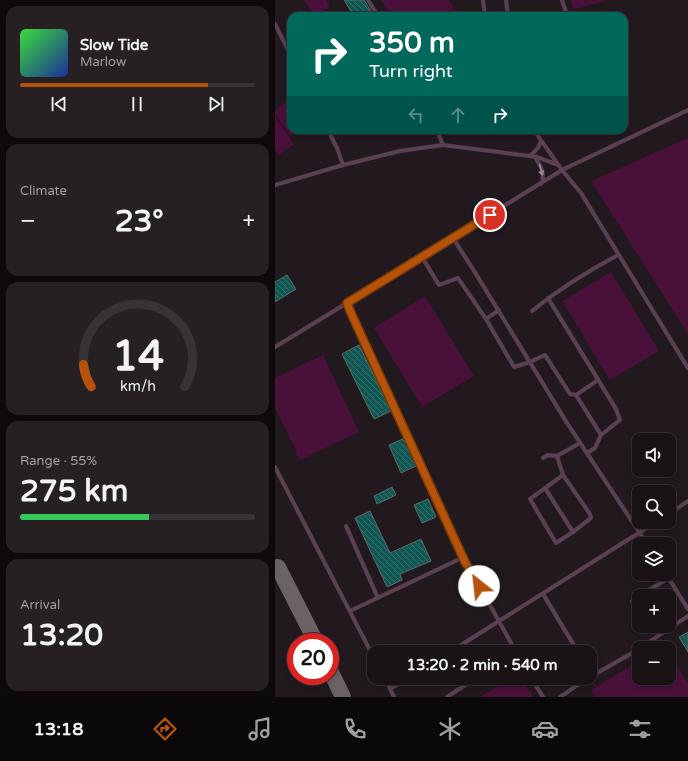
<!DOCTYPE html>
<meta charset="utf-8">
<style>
body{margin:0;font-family:"Varela Round",sans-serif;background:#262023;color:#f1f3f6;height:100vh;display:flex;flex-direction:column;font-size:15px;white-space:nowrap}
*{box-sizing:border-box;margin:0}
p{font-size:13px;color:#9f9ea1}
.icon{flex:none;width:22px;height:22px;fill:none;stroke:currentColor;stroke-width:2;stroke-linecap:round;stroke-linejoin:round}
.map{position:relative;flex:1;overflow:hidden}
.side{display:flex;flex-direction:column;gap:6px;padding:6px;background:#0e0a0c;width:275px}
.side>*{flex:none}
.guide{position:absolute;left:12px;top:12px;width:341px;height:122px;border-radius:12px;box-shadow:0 2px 6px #0003,0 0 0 1px #373235;background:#00695c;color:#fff;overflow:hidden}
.tools{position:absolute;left:357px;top:433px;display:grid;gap:8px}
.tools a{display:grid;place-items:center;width:44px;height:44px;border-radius:8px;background:#191316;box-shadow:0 2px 6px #0003,0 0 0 1px #373235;font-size:20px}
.speed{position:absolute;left:12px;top:633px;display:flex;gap:8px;font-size:20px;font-weight:700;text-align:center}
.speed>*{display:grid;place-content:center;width:52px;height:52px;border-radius:50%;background:#191316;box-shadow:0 2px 6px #0003,0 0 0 1px #373235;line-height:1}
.speed .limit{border:6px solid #d22;background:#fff;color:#111}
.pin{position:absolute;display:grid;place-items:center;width:34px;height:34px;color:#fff;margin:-17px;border:2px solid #fff;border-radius:50%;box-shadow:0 1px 4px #0007}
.me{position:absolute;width:44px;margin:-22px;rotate:331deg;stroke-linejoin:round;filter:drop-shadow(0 0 3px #0008)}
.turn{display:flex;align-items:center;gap:14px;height:84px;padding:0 16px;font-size:18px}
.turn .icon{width:52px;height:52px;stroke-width:2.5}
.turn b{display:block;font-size:28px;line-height:34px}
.lanes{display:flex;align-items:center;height:38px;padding:0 16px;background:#0003;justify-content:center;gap:20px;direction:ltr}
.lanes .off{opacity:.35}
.big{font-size:30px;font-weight:800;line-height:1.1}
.side .card{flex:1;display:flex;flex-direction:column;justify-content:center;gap:6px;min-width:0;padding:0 14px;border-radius:12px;background:#262023}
.side .dial{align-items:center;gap:0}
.dial svg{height:104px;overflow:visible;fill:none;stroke:#373235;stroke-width:7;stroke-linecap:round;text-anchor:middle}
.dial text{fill:#f1f3f6;stroke:none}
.song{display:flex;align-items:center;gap:12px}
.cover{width:48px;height:48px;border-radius:6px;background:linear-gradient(135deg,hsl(120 70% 55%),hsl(230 70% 35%))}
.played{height:4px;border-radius:2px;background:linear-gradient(90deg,#b45309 80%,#373235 80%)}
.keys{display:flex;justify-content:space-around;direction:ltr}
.heat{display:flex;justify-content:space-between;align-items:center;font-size:22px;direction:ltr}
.charge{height:6px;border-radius:3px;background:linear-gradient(90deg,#34c759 55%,#373235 0)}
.trip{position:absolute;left:92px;top:645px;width:230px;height:40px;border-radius:12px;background:#191316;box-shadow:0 2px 6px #0003,0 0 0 1px #373235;font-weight:800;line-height:40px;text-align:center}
.tab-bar{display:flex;height:64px;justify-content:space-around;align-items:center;background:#0a0809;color:#9f9ea1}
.tab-bar .icon{width:28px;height:28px}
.tab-bar .on{color:#b45309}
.tab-bar b{font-size:18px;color:#f1f3f6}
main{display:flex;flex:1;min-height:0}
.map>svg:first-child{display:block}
</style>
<main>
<section class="side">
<div class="card">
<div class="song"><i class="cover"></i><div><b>Slow Tide</b><p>Marlow</p></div></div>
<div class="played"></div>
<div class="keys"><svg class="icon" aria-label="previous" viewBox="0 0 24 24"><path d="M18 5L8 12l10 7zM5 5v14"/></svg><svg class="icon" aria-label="pause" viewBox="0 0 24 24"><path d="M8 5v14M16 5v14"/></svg><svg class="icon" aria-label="next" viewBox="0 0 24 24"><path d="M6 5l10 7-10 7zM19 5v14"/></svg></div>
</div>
<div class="card"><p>Climate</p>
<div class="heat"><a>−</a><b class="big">23°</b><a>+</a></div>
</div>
<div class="card dial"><svg viewBox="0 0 100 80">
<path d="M14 69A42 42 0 1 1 86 69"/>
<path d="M14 69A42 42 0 0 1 8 52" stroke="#b45309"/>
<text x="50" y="56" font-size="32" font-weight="700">14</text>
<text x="50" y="72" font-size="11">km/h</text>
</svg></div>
<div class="card"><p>Range · 55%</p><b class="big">275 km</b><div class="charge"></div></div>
<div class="card"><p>Arrival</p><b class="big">13:20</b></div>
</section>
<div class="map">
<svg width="413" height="697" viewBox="0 0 413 697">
<defs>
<pattern id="building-back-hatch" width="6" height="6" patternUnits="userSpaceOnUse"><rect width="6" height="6" fill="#115754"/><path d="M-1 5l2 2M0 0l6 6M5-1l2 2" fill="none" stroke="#346f6d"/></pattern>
</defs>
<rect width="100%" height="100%" fill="#21191e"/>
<!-- pitch -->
<g fill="#49103a">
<polygon points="29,0 51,0 55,7 42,16 39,16"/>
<polygon points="106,0 174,0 180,10 171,16 116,16"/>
<polygon points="296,0 334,0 298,9"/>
<polygon points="14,100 16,103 16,130 23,130 15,136 0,114 0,110"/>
<polygon points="0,116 19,144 4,155 0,150"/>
<polygon points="413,138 413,334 316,181"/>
<polygon points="336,272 384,351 335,380 287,301"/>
<polygon points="150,296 199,376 147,407 99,328"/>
<polygon points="48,355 84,432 25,460 0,407 0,378"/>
<polygon points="394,652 413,684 413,697 321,697 316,690 364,661 364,678 394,678"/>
<polygon points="236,678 246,678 258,697 205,697"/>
</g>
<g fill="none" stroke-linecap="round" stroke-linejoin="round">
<!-- taxiway -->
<g stroke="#6a6266" stroke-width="16">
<polyline points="3,567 41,642"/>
<polyline points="55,670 68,697"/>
</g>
</g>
<!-- building -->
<g fill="url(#building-back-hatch)" stroke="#5b6867">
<polygon points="69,0 89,0 99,16 79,16"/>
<polygon points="12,275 21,289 0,302 0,282"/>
<polygon points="84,345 116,411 99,419 67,354"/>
<polygon points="130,438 143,465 126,473 114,445"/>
<polygon points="117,487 121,495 102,504 99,496"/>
<polygon points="153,499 161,517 147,523 139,505"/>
<polygon points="95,511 115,553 146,539 156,561 125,574 127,580 112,587 80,518"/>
<polygon points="413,632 413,652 404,637"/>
</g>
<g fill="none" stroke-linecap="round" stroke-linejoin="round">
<defs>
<g id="lane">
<polyline points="93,0 103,16"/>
<polyline points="208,0 210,16"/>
<polyline points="231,0 233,16"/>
<polyline points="287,0 292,15 289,16"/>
<polyline points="0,24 16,56"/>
<polyline points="413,110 287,170 306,193 413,368"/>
<polyline points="53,130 62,148 68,165"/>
<polyline points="162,130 168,145"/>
<polyline points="255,156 263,148 266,141"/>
<path d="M260,157C265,165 271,174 266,184"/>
<polyline points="0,185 68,165 125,151 168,145 262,157 283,165"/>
<polyline points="178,238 201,274 292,423 372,544"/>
<polyline points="147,257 164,285 183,278 211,319"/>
<polyline points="273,298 341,409 345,420 326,435 320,448 312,453"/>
<polyline points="224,310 211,319 239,367 255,362 270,355 295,394 301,395"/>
<path d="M257,311C284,289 313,271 343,255"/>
<polyline points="0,347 72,303"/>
<polyline points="323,380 301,395 326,435"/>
<polyline points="268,458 273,455 282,456 305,443"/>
<polyline points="0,467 99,658"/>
<polyline points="288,475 315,514 316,518 298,532"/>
<polyline points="270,488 298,532 281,543 255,499 288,475 282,456"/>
<polyline points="394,514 413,501"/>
<polyline points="71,526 103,598"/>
<polyline points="391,574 413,609"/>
<polyline points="268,594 303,652"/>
<polyline points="364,596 394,578"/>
<polyline points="357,601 364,596"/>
<polyline points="75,611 189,557"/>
<polyline points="365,648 413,616"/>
<polyline points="175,652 381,522"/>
<polyline points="241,652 191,562 76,313 72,303 287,170 263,136 260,130"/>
<polyline points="317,676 364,649"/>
<polyline points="110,678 119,697"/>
<polyline points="256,678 268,697"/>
<polyline points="115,689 133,678"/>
<polyline points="172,697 201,678"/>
<polyline points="285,697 313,678"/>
</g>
</defs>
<!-- lane casing -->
<use href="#lane" stroke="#3d363a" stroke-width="4.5"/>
<!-- lane -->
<use href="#lane" stroke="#5d4053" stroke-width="3.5"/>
</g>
<!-- one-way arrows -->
<defs><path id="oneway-solid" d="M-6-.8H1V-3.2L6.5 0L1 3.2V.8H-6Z"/></defs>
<use fill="#9d8a96" href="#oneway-solid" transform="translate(266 170) rotate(76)"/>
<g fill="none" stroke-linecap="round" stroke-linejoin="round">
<defs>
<polyline id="route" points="204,586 190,562 76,313 72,303 215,215"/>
</defs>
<!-- route casing -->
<use href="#route" stroke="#753606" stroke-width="10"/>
<!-- route -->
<use href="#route" stroke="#b45309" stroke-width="7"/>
</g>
</svg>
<div class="tools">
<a><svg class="icon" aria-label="sound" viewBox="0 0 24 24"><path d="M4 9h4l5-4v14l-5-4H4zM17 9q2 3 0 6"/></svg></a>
<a><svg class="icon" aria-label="search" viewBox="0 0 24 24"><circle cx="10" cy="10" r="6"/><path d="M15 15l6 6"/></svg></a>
<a><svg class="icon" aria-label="layers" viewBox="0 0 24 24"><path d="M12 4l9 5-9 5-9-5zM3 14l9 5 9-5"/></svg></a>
<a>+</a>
<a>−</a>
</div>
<div class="speed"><div class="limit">20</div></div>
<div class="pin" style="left:215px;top:215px;background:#d93025"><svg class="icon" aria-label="arrive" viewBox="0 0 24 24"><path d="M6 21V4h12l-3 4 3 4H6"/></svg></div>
<svg class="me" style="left:204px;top:586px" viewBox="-20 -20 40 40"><circle r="19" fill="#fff"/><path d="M0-13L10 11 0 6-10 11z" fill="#b45309"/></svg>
<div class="trip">13:20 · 2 min · 540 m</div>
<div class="guide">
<div class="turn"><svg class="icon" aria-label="right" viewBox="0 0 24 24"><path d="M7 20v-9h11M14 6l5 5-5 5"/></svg><div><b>350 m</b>Turn right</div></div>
<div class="lanes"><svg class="icon off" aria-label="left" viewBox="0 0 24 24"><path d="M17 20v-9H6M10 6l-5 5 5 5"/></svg><svg class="icon off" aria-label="ahead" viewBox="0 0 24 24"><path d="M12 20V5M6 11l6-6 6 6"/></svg><svg class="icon" aria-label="right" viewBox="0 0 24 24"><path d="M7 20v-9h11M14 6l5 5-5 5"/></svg></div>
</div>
</div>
</main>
<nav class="tab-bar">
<b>13:18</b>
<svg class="icon on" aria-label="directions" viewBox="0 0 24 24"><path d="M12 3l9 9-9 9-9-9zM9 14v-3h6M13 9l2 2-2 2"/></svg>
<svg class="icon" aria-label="music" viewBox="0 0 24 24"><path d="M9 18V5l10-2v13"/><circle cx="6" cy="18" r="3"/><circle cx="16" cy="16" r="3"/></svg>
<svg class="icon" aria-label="phone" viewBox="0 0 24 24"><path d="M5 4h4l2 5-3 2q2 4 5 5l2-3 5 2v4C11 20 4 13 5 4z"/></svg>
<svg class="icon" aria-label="climate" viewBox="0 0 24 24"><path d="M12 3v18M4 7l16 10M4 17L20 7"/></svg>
<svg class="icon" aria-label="car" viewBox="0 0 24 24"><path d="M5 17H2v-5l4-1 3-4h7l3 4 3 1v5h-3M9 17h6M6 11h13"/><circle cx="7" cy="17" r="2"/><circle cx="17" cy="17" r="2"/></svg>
<svg class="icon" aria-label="filters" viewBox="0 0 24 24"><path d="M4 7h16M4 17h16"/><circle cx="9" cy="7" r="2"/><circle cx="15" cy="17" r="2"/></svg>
</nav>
